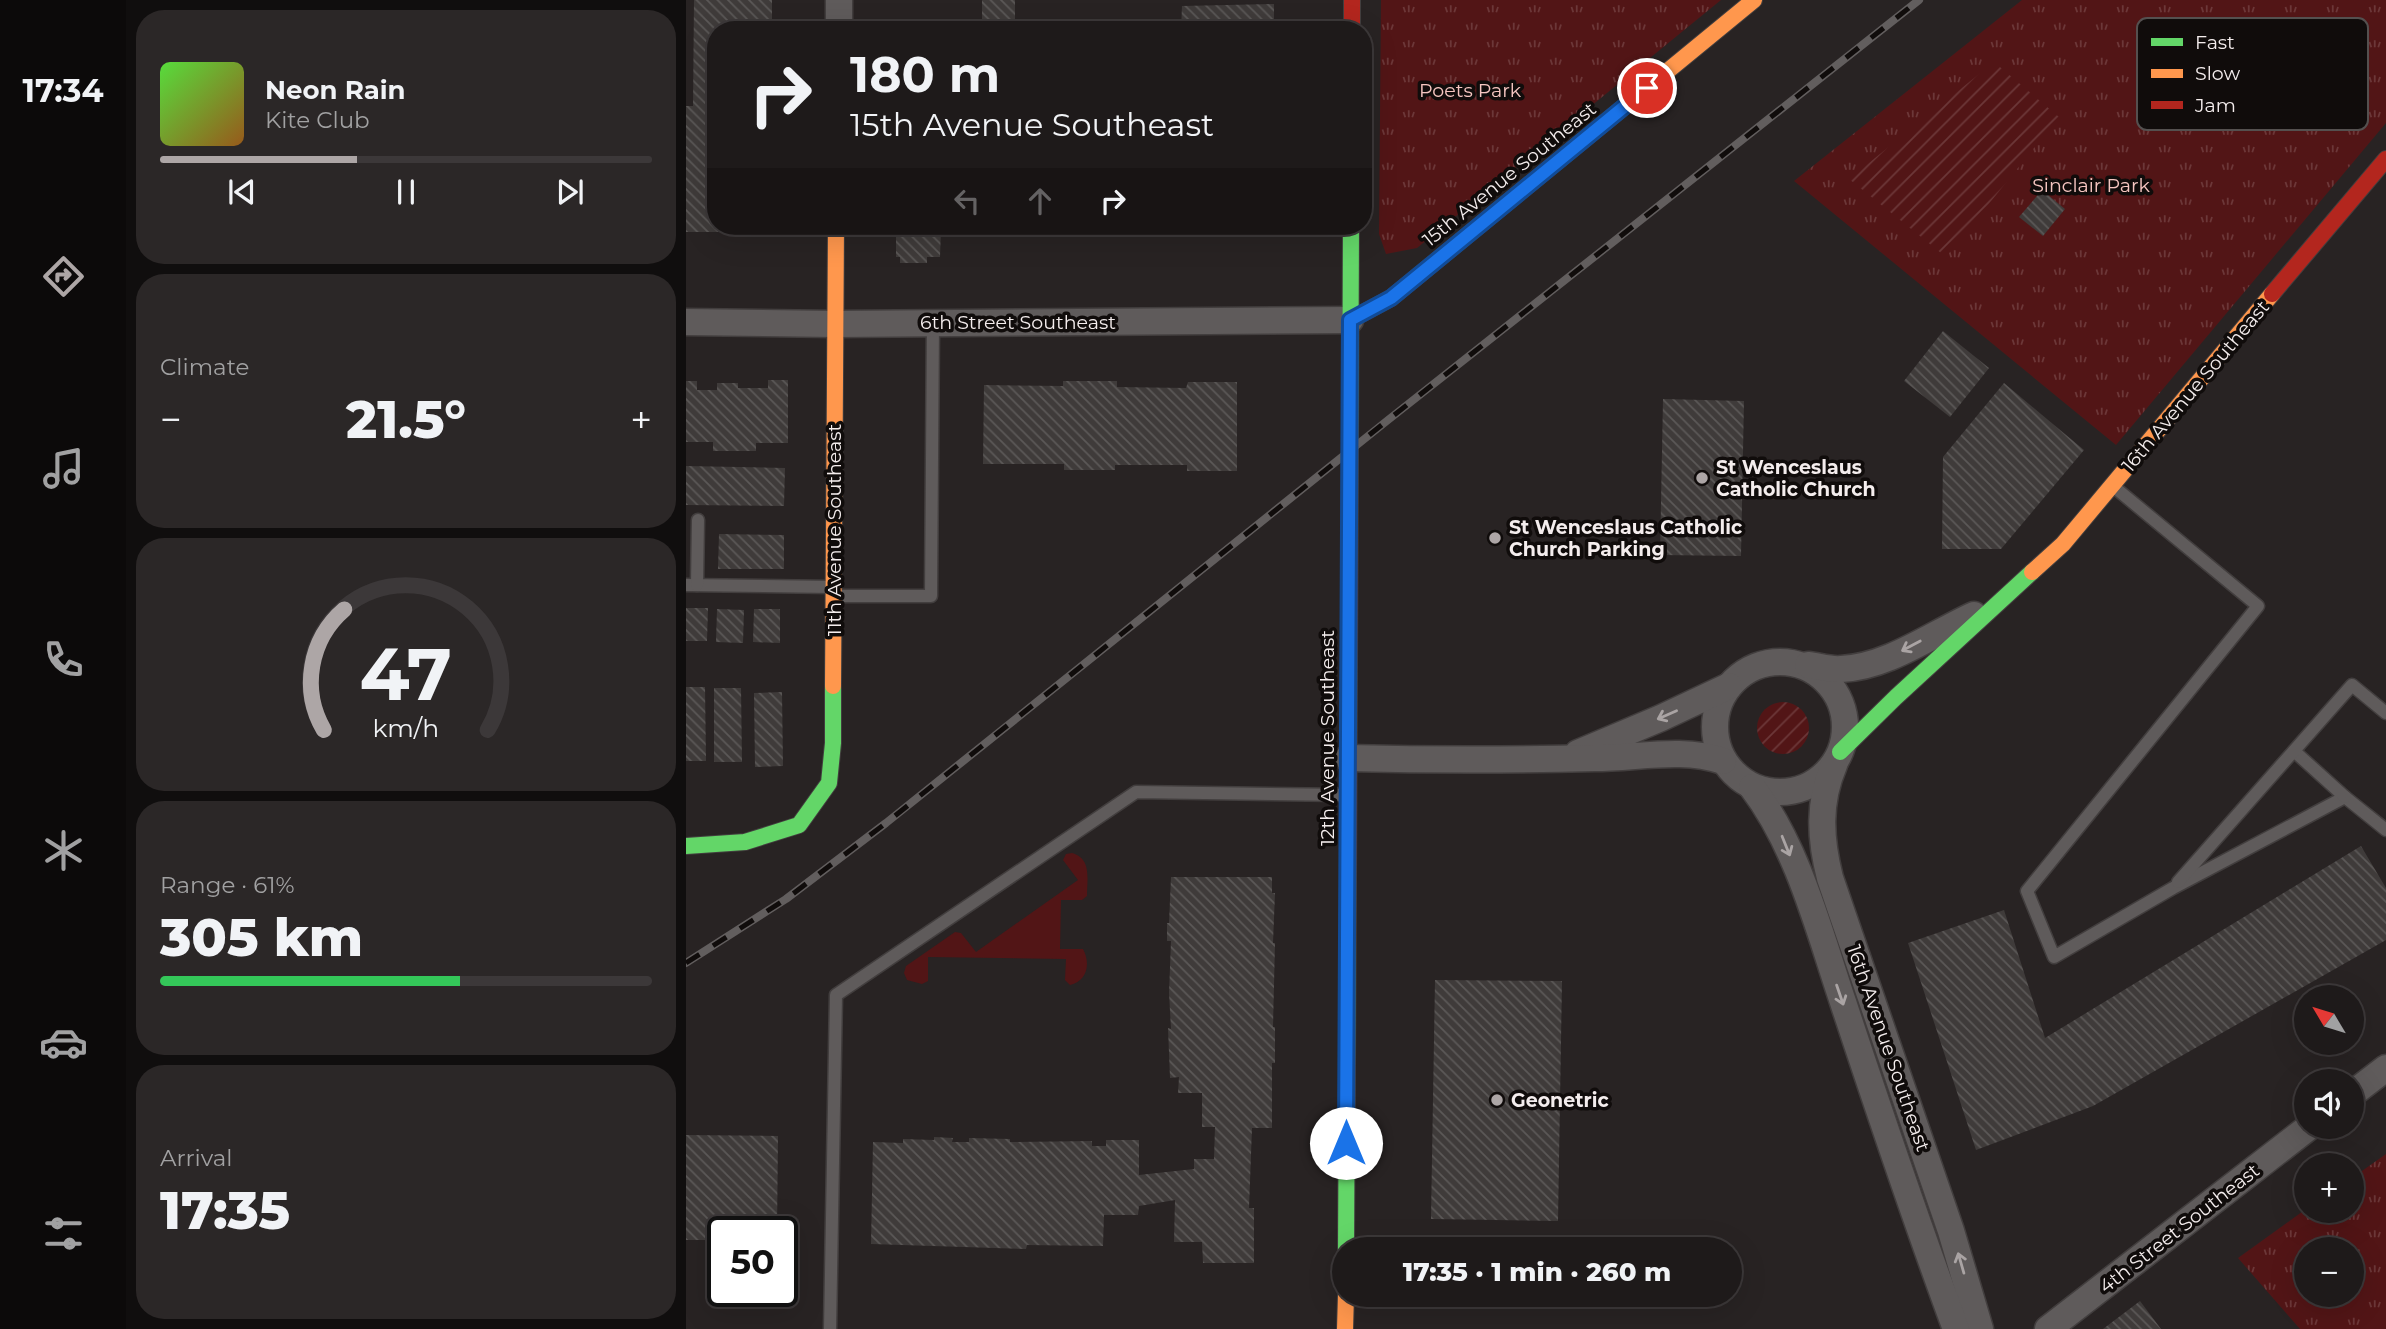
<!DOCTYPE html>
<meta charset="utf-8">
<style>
body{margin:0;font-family:Montserrat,sans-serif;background:#2b2727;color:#f1f3f6;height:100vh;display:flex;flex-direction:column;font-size:26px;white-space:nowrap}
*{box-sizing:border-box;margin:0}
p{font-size:23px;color:#a1a1a2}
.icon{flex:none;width:38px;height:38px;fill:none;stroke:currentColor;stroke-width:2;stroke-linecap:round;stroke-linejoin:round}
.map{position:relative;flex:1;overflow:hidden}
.drawer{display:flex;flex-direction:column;gap:10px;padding:10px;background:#100e0e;width:560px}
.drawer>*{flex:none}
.banner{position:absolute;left:21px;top:21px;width:665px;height:214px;border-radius:28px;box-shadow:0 7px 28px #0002,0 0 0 2px #3c3839;background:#1e1a1a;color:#f1f3f6;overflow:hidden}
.needle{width:46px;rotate:308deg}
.tools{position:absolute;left:1608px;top:985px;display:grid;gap:14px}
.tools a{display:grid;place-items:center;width:70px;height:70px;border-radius:50%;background:#1e1a1a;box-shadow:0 7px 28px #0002,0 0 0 2px #3c3839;font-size:35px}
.speed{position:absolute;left:21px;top:1216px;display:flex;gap:14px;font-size:35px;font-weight:700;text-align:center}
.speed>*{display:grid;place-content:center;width:91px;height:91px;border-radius:50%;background:#1e1a1a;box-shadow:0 7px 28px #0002,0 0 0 2px #3c3839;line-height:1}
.speed .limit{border:4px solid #111;border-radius:10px;background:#fff;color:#111}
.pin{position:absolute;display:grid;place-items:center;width:60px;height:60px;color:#fff;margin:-30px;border:4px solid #fff;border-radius:50%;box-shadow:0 2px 7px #0007}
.me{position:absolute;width:77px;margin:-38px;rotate:0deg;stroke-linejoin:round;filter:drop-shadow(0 0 5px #0008)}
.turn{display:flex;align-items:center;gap:24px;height:147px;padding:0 28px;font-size:32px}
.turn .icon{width:91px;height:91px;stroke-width:2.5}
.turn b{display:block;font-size:49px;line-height:60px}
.lanes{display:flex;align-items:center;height:66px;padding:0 28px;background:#0003;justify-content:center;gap:35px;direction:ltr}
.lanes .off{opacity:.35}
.big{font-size:52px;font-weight:800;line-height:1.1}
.drawer .tile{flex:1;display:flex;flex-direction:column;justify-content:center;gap:10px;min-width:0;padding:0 24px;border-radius:28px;background:#2b2727}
.drawer .dial{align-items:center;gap:0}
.dial svg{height:182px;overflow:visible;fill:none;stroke:#3c3839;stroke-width:7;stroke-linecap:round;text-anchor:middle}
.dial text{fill:#f1f3f6;stroke:none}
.song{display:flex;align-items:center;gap:21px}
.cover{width:84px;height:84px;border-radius:10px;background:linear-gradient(135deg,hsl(110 70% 55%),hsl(30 70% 35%))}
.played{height:7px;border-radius:4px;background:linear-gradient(90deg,#ada6a6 40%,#3c3839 40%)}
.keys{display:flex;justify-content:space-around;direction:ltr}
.heat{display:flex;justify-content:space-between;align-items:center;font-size:38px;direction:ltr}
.charge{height:10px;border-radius:5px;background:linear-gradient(90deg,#34c759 61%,#3c3839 0)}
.trip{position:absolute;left:646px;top:1237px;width:410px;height:70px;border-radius:35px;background:#1e1a1a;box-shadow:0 7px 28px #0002,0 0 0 2px #3c3839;font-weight:800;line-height:70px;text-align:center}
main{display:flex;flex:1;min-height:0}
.tabs{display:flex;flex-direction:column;width:126px;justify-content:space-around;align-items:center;background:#0c0a0a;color:#a1a1a2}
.tabs .icon{width:49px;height:49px}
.tabs .on{color:#ada6a6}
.tabs b{font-size:32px;color:#f1f3f6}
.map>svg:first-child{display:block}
</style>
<main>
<nav class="tabs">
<b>17:34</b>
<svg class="icon on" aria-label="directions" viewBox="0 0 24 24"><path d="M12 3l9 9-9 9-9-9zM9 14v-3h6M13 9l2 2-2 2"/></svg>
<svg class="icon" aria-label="music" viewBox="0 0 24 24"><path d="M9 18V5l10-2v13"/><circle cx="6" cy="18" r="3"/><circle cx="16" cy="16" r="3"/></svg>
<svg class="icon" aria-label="phone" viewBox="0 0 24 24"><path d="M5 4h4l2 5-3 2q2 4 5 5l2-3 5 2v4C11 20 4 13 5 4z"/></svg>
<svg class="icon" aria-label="climate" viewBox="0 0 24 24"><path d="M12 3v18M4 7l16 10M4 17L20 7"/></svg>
<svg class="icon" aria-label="car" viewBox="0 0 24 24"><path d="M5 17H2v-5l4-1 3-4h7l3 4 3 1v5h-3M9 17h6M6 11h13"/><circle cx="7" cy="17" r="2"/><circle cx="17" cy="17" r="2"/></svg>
<svg class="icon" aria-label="filters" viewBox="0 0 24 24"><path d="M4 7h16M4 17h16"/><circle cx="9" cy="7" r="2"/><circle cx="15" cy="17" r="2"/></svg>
</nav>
<section class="drawer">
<div class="tile">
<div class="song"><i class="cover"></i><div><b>Neon Rain</b><p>Kite Club</p></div></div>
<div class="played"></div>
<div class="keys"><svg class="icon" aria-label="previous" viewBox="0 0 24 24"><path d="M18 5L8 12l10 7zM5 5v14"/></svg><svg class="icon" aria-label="pause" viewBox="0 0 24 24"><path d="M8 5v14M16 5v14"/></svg><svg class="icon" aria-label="next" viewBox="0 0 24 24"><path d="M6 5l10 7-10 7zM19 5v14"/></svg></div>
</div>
<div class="tile"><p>Climate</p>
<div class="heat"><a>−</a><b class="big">21.5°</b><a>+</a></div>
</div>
<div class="tile dial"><svg viewBox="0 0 100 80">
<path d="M14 69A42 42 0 1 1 86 69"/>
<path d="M14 69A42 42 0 0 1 23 16" stroke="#ada6a6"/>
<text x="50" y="56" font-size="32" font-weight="700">47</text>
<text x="50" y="72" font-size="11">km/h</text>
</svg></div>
<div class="tile"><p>Range · 61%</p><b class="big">305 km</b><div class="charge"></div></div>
<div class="tile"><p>Arrival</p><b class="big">17:35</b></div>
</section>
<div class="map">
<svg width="1700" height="1329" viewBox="0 0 1700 1329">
<defs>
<pattern id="park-tufts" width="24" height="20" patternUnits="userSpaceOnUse" patternTransform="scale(1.75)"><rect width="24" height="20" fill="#521516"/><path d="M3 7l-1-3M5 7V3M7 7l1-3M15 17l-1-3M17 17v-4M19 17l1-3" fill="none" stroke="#6c3738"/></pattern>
<pattern id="garden-furrows" width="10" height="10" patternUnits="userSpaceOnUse" patternTransform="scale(1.75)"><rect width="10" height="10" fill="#521516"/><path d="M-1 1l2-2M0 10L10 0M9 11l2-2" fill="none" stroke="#6c3738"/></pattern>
<pattern id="building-back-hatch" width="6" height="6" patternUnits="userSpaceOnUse" patternTransform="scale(1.75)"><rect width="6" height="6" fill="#3f3b3a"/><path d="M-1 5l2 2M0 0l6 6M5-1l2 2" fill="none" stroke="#5b5857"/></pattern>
</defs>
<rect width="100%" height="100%" fill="#282323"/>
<!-- grass -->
<path fill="#521516" d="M386,853C406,859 401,878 401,896L396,900H375L374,949H397C405,964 401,981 384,985L379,980L380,959L242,957V981L236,984L221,980L218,973L220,966L269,932L275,933L290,952L392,880L377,860L380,854Z"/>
<!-- park -->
<g fill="url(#park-tufts)" fill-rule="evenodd">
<polygon points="695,0 1035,0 731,248 700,254 693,234"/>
<polygon points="1336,0 1700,0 1700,123 1430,445 1108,181"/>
<path d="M1700,1154V1329H1614L1552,1258L1620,1209L1666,1211V1178ZM1620,1250H1666V1295H1620Z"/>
</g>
<!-- garden -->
<g fill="url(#garden-furrows)">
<polygon points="1308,62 1373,117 1260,257 1163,179"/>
<circle cx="1097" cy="728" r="26"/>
</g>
<!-- building -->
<g fill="url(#building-back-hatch)">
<polygon points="8,0 86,0 86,30 30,30 30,226 89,226 89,232 0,232 0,106 7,106"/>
<rect x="296" y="0" width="33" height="23"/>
<polygon points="588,4 588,30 495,30 496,6"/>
<polygon points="1356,190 1379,209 1357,236 1333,217"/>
<polygon points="210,226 249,226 249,230 255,230 254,257 241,257 241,263 214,263 214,257 210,257"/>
<polygon points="321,226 588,226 588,233 321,235"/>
<polygon points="1257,331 1303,368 1264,417 1218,381"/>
<polygon points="82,380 102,380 102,443 70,443 70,451 27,451 27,442 0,442 0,381 11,381 11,390 31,390 31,383 52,383 52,388 82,388"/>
<polygon points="377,381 431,381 431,387 500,388 502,382 551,382 551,471 501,471 501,465 429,465 429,470 378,470 378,464 297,464 298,385 377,386"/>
<polygon points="1318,383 1398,450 1315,549 1256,549 1257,457"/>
<polygon points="977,399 1058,401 1055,556 974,555"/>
<polygon points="0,466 99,468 98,506 0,505"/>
<polygon points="33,534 98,535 98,569 32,569"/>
<polygon points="0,608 22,608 21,641 0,641"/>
<polygon points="31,609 58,610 57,643 30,642"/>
<polygon points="68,609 94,609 94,643 67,642"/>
<polygon points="0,687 19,687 20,761 0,761"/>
<polygon points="28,688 55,688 56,762 28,762"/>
<polygon points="96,692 97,766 69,767 68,693"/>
<polygon points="1675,846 1700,888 1700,940 1407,1106 1290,1150 1222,943 1318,910 1359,1038"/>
<polygon points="485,877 586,877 586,893 589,893 587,943 589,943 587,1027 589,1027 589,1063 586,1063 586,1128 566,1128 563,1208 568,1208 568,1263 517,1263 516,1242 488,1242 489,1200 453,1206 452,1215 418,1215 417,1246 341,1245 340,1249 185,1244 187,1142 217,1143 217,1139 248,1140 248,1137 267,1138 266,1142 283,1142 283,1138 324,1139 324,1142 406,1141 406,1146 420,1146 420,1140 453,1140 453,1175 508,1169 508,1159 528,1159 529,1127 516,1127 516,1093 492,1093 493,1077 484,1078 482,1028 485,1029 483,993 485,941 481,941 481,923 483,923"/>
<polygon points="749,980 876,981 872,1221 745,1219"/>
<polygon points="0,1135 92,1136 91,1232 37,1232 37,1240 0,1240"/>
<polygon points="1454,1301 1475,1329 1417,1329"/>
</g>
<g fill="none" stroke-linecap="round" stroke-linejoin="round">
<defs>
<g id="lane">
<polyline points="1427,486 1572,606 1341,891 1368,957 1487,888 1659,797 1700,830"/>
<polyline points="0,585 147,587"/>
<polyline points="11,585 12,520"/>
<polyline points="152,596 245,596 247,322"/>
<polyline points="1608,751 1659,797"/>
<polyline points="1492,882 1666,685 1700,713"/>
<polyline points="144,1329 150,995 450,792 658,795"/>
</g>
<g id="street">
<polyline points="153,30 153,0"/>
<polyline points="0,322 149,324 664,320"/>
<circle cx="1094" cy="727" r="65"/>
<path d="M1122,665C1132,666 1144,670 1155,669C1202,667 1246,634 1288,615"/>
<polyline points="892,753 975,718 1043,686"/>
<path d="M662,758C744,760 827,760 909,758C952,758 996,747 1037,761"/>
<path d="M1148,765C1132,802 1134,839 1144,878L1265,1231L1294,1329"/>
<path d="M1066,787C1112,847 1133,931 1157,1002C1193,1111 1230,1221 1270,1329"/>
<polyline points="1666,1094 1700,1068"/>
<polyline points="1362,1329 1623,1127"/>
</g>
<g id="fast">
<polyline points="664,454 665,226"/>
<polyline points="1154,752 1210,697 1346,572"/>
<polyline points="0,846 59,842 113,825 143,783 147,743 147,686"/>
<polyline points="660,1250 662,884"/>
</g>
<g id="slow">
<polyline points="664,320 705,298 1068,0"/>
<polyline points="1346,572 1377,544 1586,294"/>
<polyline points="147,686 150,226"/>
<polyline points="659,1329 660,1295"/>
</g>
<g id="jam">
<polyline points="666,0 666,30"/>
<polyline points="1586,294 1700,159"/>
<polyline points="662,884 664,454"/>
</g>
</defs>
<!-- lane casing -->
<use href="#lane" stroke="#423e3e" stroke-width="15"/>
<!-- street casing -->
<use href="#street" stroke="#423e3e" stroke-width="29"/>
<!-- fast casing -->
<use href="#fast" stroke="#423e3e" stroke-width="18"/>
<!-- slow casing -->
<use href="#slow" stroke="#423e3e" stroke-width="18"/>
<!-- jam casing -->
<use href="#jam" stroke="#423e3e" stroke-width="18"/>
<!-- lane -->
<use href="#lane" stroke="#5f5b5b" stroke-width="12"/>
<!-- street -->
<use href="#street" stroke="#5f5b5b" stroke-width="26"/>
<!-- fast -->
<use href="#fast" stroke="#63d668" stroke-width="16"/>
<!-- slow -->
<use href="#slow" stroke="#ff974d" stroke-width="16"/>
<!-- jam -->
<use href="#jam" stroke="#b3261e" stroke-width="16"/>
<defs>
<polyline id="rail" points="0,963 100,899 200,823 702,420 1233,0"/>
</defs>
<!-- rail casing -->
<use href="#rail" stroke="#625e5e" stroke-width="8"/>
<!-- rail -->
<use href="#rail" stroke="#100c0b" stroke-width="5" stroke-dasharray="16" stroke-linecap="butt"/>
</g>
<!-- one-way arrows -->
<defs><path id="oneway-shaft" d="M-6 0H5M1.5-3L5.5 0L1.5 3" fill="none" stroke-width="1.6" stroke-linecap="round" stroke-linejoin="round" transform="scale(1.75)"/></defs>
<g stroke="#aaa4a4">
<use href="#oneway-shaft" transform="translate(1225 646) rotate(152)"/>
<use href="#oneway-shaft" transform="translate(981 715) rotate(156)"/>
<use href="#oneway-shaft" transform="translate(1100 846) rotate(68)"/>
<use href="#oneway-shaft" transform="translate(1154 995) rotate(71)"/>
<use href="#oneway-shaft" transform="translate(1275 1263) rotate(-106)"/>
</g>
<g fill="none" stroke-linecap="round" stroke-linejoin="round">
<defs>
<polyline id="route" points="660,1143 664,320 705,298 961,88"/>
</defs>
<!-- route casing -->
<use href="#route" stroke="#114b97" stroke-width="18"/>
<!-- route -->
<use href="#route" stroke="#1a73e8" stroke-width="12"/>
</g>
<!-- markers -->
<g fill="#ada6a6" stroke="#100c0b" stroke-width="2.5">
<circle cx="1016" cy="478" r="7"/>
<circle cx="809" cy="538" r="7"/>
<circle cx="811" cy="1100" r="7"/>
</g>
<g text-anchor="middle" stroke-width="7" stroke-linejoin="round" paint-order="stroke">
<!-- park labels -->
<g font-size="19" fill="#f6c6c1" stroke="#100c0b">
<text x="784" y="97">Poets Park</text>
<text x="1405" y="192">Sinclair Park</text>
</g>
<!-- street labels -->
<g font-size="19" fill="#f4eded" stroke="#100c0b">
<text transform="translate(823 174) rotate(-39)" y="7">15th Avenue Southeast</text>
<text x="332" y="329">6th Street Southeast</text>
<text transform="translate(1509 386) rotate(-50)" y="7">16th Avenue Southeast</text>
<text transform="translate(148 530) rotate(-90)" y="7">11th Avenue Southeast</text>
<text transform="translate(641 738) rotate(-90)" y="7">12th Avenue Southeast</text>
<text transform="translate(1203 1048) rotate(71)" y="7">16th Avenue Southeast</text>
<text transform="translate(1493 1228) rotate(-38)" y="7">4th Street Southeast</text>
</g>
<!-- poi labels -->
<g font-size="19" font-weight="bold" fill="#f4eded" stroke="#100c0b" text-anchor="start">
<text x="1030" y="474">St Wenceslaus<tspan x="1030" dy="22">Catholic Church</tspan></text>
<text x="823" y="534">St Wenceslaus Catholic<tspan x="823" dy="22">Church Parking</tspan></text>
<text x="825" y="1107">Geonetric</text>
</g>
</g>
<!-- legend -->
<rect x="1451" y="18" width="231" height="112" rx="10" fill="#100c0b" stroke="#54504f" stroke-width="2"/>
<rect x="1465" y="38" width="32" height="8" fill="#63d668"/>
<rect x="1465" y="69" width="32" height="9" fill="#ff974d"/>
<rect x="1465" y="101" width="32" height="8" fill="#b3261e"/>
<g font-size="19" fill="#f4eded">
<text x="1509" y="49">Fast</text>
<text x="1509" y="80">Slow</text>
<text x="1509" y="112">Jam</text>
</g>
</svg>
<div class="tools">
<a><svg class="needle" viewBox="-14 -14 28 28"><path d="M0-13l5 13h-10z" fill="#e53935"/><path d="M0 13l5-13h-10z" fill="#a1a1a2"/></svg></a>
<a><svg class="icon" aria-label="sound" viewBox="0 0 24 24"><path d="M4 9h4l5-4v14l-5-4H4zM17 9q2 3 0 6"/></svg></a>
<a>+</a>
<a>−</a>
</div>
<div class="speed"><div class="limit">50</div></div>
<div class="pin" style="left:961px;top:88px;background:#d93025"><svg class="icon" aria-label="arrive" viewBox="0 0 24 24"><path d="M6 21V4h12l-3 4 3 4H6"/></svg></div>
<svg class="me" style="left:660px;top:1143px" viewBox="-20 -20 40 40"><circle r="19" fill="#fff"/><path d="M0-13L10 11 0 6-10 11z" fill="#1a73e8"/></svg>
<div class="trip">17:35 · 1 min · 260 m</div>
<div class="banner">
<div class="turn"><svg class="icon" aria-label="right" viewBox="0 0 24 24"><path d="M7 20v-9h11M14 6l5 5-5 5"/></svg><div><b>180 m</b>15th Avenue Southeast</div></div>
<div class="lanes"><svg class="icon off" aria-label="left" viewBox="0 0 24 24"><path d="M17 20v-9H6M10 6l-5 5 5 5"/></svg><svg class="icon off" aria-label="ahead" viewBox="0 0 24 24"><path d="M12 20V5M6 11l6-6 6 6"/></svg><svg class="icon" aria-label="right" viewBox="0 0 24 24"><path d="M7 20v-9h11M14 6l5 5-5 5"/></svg></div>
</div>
</div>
</main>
